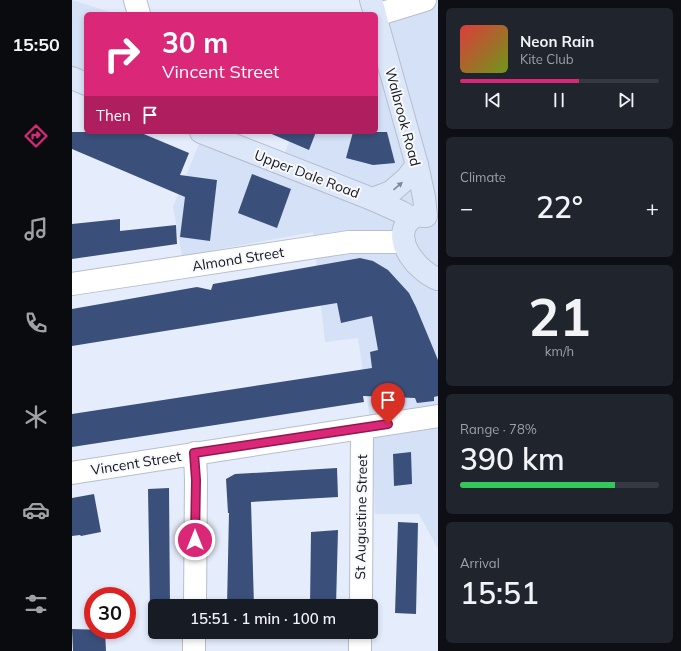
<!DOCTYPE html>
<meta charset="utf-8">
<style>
body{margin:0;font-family:Mulish,sans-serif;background:#20242c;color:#f1f3f6;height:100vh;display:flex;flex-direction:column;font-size:15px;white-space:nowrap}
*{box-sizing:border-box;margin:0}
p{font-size:13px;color:#9ea1a6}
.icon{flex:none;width:22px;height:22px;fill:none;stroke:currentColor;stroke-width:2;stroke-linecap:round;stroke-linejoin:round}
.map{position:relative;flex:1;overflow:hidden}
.sheet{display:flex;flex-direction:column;gap:8px;padding:8px;background:#0d0f14;width:243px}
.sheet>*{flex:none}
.banner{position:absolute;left:12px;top:12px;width:294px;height:122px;border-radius:6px;box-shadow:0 2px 6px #0003;background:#db2777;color:#fff;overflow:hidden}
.speed{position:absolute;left:12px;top:587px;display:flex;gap:8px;font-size:20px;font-weight:700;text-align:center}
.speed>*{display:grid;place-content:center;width:52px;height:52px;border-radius:50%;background:#171b24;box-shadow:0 2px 6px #0003;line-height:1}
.speed .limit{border:6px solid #d22;background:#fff;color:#111}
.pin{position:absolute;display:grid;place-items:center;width:34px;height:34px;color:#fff;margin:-41px -17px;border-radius:50% 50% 50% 0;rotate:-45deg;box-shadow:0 0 4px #0007}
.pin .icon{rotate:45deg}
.me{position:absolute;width:44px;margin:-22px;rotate:0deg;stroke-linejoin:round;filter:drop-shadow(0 0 3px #0008)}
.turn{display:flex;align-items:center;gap:14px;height:84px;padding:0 12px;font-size:18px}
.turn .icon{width:52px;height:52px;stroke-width:2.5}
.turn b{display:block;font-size:28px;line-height:34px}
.then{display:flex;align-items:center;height:38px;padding:0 12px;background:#0003;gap:8px;font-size:15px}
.big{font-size:30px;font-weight:600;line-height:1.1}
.sheet .card{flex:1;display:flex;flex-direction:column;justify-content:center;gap:6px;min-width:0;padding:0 14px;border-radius:6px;background:#20242c}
.sheet .dial{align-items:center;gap:0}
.dial b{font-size:52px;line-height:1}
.song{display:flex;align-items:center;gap:12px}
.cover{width:48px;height:48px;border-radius:6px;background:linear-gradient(135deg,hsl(0 70% 55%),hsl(80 70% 35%))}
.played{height:4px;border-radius:2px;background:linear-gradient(90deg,#db2777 60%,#363941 60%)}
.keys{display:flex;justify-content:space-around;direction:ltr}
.heat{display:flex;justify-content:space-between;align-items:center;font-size:22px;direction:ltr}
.charge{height:6px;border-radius:3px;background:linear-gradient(90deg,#34c759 78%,#363941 0)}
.trip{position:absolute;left:76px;top:599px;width:230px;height:40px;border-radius:6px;background:#171b24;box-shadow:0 2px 6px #0003;font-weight:600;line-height:40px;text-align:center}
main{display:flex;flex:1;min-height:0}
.tabs{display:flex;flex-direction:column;width:72px;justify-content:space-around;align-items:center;background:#090b0e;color:#9ea1a6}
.tabs .icon{width:28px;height:28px}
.tabs .selected{color:#db2777}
.tabs b{font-size:18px;color:#f1f3f6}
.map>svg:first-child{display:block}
</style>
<main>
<nav class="tabs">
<b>15:50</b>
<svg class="icon selected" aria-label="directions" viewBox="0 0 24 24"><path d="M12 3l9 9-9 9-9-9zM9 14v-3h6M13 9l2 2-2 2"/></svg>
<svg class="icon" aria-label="music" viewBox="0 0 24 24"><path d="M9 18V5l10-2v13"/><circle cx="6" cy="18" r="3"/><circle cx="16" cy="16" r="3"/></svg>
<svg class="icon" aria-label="phone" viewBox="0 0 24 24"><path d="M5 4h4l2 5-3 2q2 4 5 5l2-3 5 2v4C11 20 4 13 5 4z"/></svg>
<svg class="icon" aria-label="climate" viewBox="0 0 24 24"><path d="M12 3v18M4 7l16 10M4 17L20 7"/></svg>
<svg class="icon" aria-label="car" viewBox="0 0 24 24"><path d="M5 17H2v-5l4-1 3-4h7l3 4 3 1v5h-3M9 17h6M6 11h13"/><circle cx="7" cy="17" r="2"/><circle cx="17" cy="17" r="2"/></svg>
<svg class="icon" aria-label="filters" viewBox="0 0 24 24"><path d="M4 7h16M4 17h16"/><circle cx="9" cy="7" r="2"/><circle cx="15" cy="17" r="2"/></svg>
</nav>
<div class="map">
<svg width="366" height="651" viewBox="0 0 366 651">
<rect width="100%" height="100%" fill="#e5ecfb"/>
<!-- built -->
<g fill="#d5e1f6">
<polygon points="0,0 44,14 14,14 14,71 0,66"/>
<polygon points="290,0 366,0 366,549 347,514 303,514 300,433 286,338 253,342 241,232 110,256 101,207 127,144 205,173 221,132 304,132 304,14 291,14"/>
</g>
<!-- building -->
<g fill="#3a507b">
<polygon points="0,132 67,132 117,153 108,175 145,180 138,241 108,237 113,197 0,149"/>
<polygon points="195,132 244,132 237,150"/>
<polygon points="281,132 315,132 323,163 301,165 274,158"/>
<polygon points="180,174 219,189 205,228 166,213"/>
<polygon points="48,219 48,231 104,225 105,244 0,259 0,224"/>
<polygon points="288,258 301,261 316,270 337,293 344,307 366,360 366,396 362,397 362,401 345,403 343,398 291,396 292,402 0,447 0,414 300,368 298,352 306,350 300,316 269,323 265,303 0,346 0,309 125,287 139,290 141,284"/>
<polygon points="339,452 340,484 322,486 321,454"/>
<polygon points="265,468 266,497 179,502 182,606 155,606 157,513 156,513 154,479 163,474"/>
<polygon points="97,488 98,606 78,606 76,489"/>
<polygon points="22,494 29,532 9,536 8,535 0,536 0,498"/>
<polygon points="326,522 346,523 344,614 323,613"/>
<polygon points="266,530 264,606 238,606 239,532"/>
<polygon points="0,629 33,630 34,651 1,651"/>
</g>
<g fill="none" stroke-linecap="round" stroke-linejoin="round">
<defs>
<g id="street">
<polyline points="63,0 67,14"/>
<polyline points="304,15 353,0"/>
<polyline points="0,284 277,242 332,242"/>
<polyline points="123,453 124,480 123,606"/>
<polyline points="0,473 366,416"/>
<polyline points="289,606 290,428"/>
<polyline points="122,651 122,632"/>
<polyline points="288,651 288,632"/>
</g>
<g id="secondary">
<polyline points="299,0 303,14"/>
<polyline points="304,19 345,165 352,197 354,216"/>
<polyline points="0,78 14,84"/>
<polyline points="129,132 300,199 329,212 339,218"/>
<polyline points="300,199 319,192 335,178 345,165"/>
<path d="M351,216C344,215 340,217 335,223C321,243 348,273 366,279"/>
</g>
</defs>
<!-- street casing -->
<use href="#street" stroke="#b7becc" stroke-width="24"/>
<!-- secondary casing -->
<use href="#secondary" stroke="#b7becc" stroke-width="24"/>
<!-- street -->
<use href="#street" stroke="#fff" stroke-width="22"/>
<!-- secondary -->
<use href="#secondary" stroke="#dce7fa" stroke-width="22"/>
</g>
<!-- one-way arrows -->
<defs><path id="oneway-solid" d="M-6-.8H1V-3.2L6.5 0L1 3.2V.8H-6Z"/></defs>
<use fill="#828996" href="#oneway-solid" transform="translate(326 186) rotate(-41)"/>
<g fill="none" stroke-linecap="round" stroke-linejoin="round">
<defs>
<polyline id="route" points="123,540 124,480 122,453 316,424"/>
</defs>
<!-- route casing -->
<use href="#route" stroke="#8e194d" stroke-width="10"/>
<!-- route -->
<use href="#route" stroke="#db2777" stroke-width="7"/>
</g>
<g text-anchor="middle" stroke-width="4" stroke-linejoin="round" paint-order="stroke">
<!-- street labels -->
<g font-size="14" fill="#13161b" stroke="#f8f9fc">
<text transform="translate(331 117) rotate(75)" y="5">Walbrook Road</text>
<text transform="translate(235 174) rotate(21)" y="5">Upper Dale Road</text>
<text transform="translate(166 259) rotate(-9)" y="5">Almond Street</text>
<text transform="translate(64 463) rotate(-9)" y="5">Vincent Street</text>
<text transform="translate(289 517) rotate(-89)" y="5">St Augustine Street</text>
</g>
</g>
</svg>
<div class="speed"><div class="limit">30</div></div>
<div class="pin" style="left:316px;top:424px;background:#d93025"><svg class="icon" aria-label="arrive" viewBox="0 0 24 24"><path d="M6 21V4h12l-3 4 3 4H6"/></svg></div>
<svg class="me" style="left:123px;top:540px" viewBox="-20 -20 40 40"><circle r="17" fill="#db2777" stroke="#fff" stroke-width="3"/><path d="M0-11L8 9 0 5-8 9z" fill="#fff"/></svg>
<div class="trip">15:51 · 1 min · 100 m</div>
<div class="banner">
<div class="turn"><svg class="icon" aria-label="right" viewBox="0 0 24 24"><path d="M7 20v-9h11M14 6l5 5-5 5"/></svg><div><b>30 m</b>Vincent Street</div></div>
<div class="then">Then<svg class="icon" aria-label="arrive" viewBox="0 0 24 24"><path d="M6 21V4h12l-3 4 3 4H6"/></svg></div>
</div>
</div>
<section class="sheet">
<div class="card">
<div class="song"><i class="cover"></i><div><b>Neon Rain</b><p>Kite Club</p></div></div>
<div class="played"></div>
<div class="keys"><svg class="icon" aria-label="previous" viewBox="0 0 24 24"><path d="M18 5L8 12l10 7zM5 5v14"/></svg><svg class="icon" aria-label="pause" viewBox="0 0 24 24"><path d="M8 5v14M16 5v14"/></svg><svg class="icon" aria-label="next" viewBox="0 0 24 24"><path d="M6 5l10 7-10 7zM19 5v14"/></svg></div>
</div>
<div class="card"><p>Climate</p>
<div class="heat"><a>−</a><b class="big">22°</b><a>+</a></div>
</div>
<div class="card dial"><b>21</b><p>km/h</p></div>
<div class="card"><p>Range · 78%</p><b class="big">390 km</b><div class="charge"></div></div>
<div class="card"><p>Arrival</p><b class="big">15:51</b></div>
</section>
</main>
